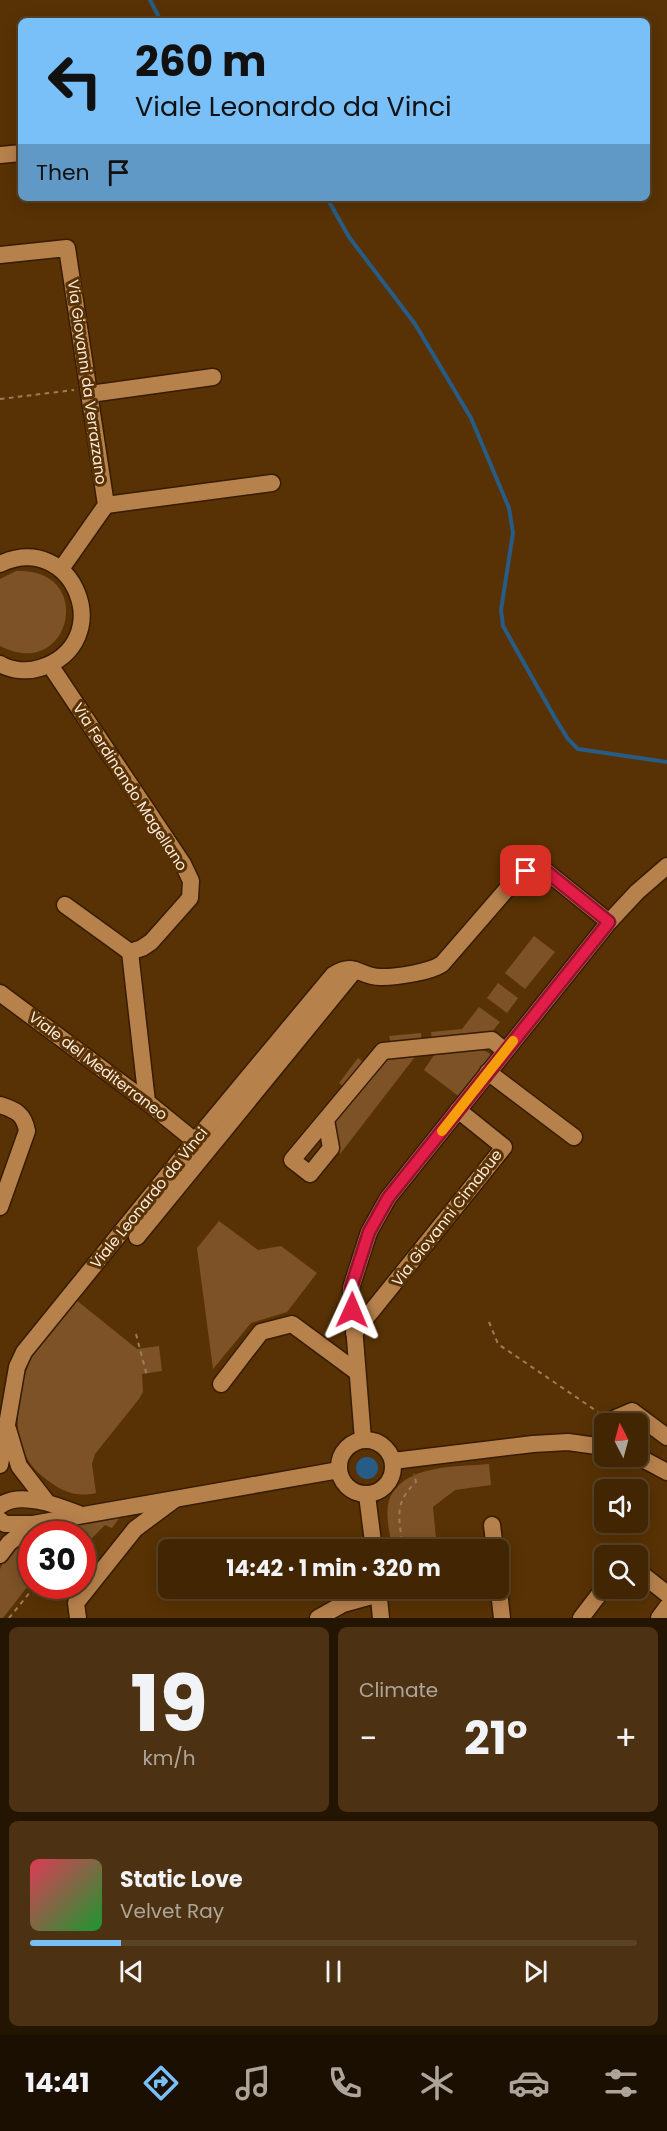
<!DOCTYPE html>
<meta charset="utf-8">
<style>
body{margin:0;font-family:Poppins,sans-serif;background:#4c3212;color:#f1f3f6;height:100vh;display:flex;flex-direction:column;font-size:22px;white-space:nowrap}
*{box-sizing:border-box;margin:0}
p{font-size:20px;color:#aea59a}
.icon{flex:none;width:33px;height:33px;fill:none;stroke:currentColor;stroke-width:2;stroke-linecap:round;stroke-linejoin:round}
.map{position:relative;height:1618px;overflow:hidden}
.panel{display:flex;flex-direction:column;gap:9px;padding:9px;background:#241502;flex:1}
.panel>*{flex:none}
.top-card{position:absolute;left:18px;top:18px;width:632px;height:183px;border-radius:9px;box-shadow:0 3px 15px #0003,0 0 0 2px #5a4325;background:#79bff8;color:#111;overflow:hidden}
.needle{width:39px;rotate:354deg}
.tools{position:absolute;left:594px;top:1413px;display:grid;gap:12px}
.tools a{display:grid;place-items:center;width:54px;height:54px;border-radius:9px;background:#422603;box-shadow:0 3px 15px #0003,0 0 0 2px #5a4325;font-size:30px}
.speed{position:absolute;left:18px;top:1521px;display:flex;gap:12px;font-size:30px;font-weight:700;text-align:center}
.speed>*{display:grid;place-content:center;width:78px;height:78px;border-radius:50%;background:#422603;box-shadow:0 3px 15px #0003,0 0 0 2px #5a4325;line-height:1}
.speed .limit{border:9px solid #d22;background:#fff;color:#111}
.pin{position:absolute;display:grid;place-items:center;width:51px;height:51px;color:#fff;margin:-26px;border-radius:12px;box-shadow:0 3px 9px #0006}
.me{position:absolute;width:66px;margin:-33px;rotate:1deg;stroke-linejoin:round;filter:drop-shadow(0 0 4px #0008)}
.turn{display:flex;align-items:center;gap:21px;height:126px;padding:0 18px;font-size:27px}
.turn .icon{width:78px;height:78px;stroke-width:2.5}
.turn b{display:block;font-size:42px;line-height:51px}
.then{display:flex;align-items:center;height:57px;padding:0 18px;background:#0003;gap:12px;font-size:22px}
.big{font-size:45px;font-weight:700;line-height:1.1}
.panel .widget{flex:1;display:flex;flex-direction:column;justify-content:center;gap:9px;min-width:0;padding:0 21px;border-radius:9px;background:#4c3212}
.panel .dial{align-items:center;gap:0}
.dial b{font-size:78px;line-height:1}
.song{display:flex;align-items:center;gap:18px}
.cover{width:72px;height:72px;border-radius:9px;background:linear-gradient(135deg,hsl(350 70% 55%),hsl(130 70% 35%))}
.played{height:6px;border-radius:3px;background:linear-gradient(90deg,#79bff8 15%,#5a4325 15%)}
.keys{display:flex;justify-content:space-around;direction:ltr}
.heat{display:flex;justify-content:space-between;align-items:center;font-size:33px;direction:ltr}
.panel .tiles{flex:1;display:grid;gap:9px;grid-template-columns:1fr 1fr}
.widget:last-child{grid-column:span 2}
.trip{position:absolute;left:158px;top:1539px;width:351px;height:60px;border-radius:9px;background:#422603;box-shadow:0 3px 15px #0003,0 0 0 2px #5a4325;font-weight:700;line-height:60px;text-align:center}
.menu{display:flex;height:96px;justify-content:space-around;align-items:center;background:#1a0f01;color:#aea59a}
.menu .icon{width:42px;height:42px}
.menu .active{color:#79bff8}
.menu b{font-size:27px;color:#f1f3f6}
.map>svg:first-child{display:block}
</style>
<div class="map">
<svg width="667" height="1618" viewBox="0 0 667 1618">
<rect width="100%" height="100%" fill="#583204"/>
<!-- green -->
<g fill="#7d5227">
<path d="M16,571C97,567 71,683 0,646V579Z"/>
<polygon points="534,936 555,952 525,989 505,973"/>
<polygon points="498,983 518,998 507,1013 487,998"/>
<polygon points="479,1007 500,1022 490,1034 432,1040 431,1032 462,1029"/>
<polygon points="421,1033 422,1042 391,1045 389,1036"/>
<polygon points="480,1048 490,1054 491,1061 461,1098 424,1070 434,1055"/>
<polygon points="418,1053 340,1154 334,1121 386,1057"/>
<polygon points="358,1058 365,1064 345,1088 339,1083"/>
<polygon points="219,1221 258,1250 281,1246 317,1273 287,1312 251,1323 213,1369 197,1248"/>
<path d="M75,1299L137,1349L159,1346L162,1371L142,1374L143,1392L139,1399L95,1454L92,1464L96,1493C74,1498 59,1490 42,1476C31,1467 23,1454 20,1441C13,1415 23,1368 38,1347C49,1330 63,1315 75,1299Z"/>
<path d="M489,1464L491,1485L455,1490L433,1507L437,1549H392C390,1534 384,1512 390,1498C405,1464 458,1467 489,1464Z"/>
<polygon points="120,1517 112,1528 105,1525 91,1539 86,1535 83,1539 82,1534 38,1534 71,1525"/>
<polygon points="31,1538 31,1582 3,1618 0,1618 0,1569 4,1561 26,1540"/>
</g>
<!-- water -->
<circle fill="#265c85" cx="367" cy="1468" r="11"/>
<g fill="none" stroke-linecap="round" stroke-linejoin="round">
<!-- stream -->
<g stroke="#265c85" stroke-width="4">
<polyline points="150,0 161,21"/>
<polyline points="327,198 349,237 415,324 471,418 509,508 513,533 501,610 503,626 555,718 568,739 578,749 667,762"/>
</g>
<defs>
<g id="minor">
<polyline points="0,155 21,153"/>
<polyline points="0,255 67,248 106,505 61,569"/>
<polyline points="90,394 213,377"/>
<polyline points="106,505 272,483"/>
<path d="M0,564C74,529 119,643 40,668C28,672 12,671 0,664"/>
<polyline points="50,665 183,864 191,881 190,898 151,942 142,948 130,952 147,1102"/>
<polyline points="65,905 130,952"/>
<polyline points="0,993 147,1102 195,1141"/>
<polyline points="488,1072 574,1137"/>
<path d="M0,1105C16,1110 24,1114 27,1131L0,1207"/>
<polyline points="326,1120 331,1148 310,1174 292,1160 383,1051 492,1040 505,1051"/>
<polyline points="137,1237 355,970"/>
<polyline points="354,1333 504,1147 458,1110"/>
<polyline points="221,1384 261,1332 292,1324 357,1372"/>
<polyline points="610,1424 611,1420 632,1411 667,1437"/>
<polyline points="8,1429 19,1466 46,1501"/>
<circle cx="366" cy="1467" r="27"/>
<polyline points="363,1440 351,1288 369,1232 388,1198 609,922 637,892 667,866"/>
<polyline points="637,1456 667,1472"/>
<polyline points="393,1461 533,1444 568,1442 604,1447"/>
<path d="M0,1465L17,1367L24,1352L195,1141L333,975C356,960 359,978 382,977C398,977 430,972 442,964L519,875C529,870 536,869 547,872L609,922"/>
<polyline points="367,1495 374,1550"/>
<path d="M0,1506C19,1490 59,1506 79,1514"/>
<polyline points="0,1520 5,1524 33,1524 339,1470"/>
<polyline points="492,1525 495,1550"/>
<polyline points="0,1555 9,1543 33,1524"/>
<polyline points="638,1571 667,1594"/>
<polyline points="498,1582 502,1618"/>
<polyline points="378,1588 381,1618"/>
<polyline points="78,1618 76,1603 135,1529 174,1500"/>
<polyline points="318,1618 343,1604 379,1594"/>
<polyline points="581,1618 604,1588"/>
<polyline points="659,1618 667,1607"/>
</g>
</defs>
<!-- minor casing -->
<use href="#minor" stroke="#361c00" stroke-width="19"/>
<!-- path -->
<g stroke="#9b7d5b" stroke-width="2" stroke-dasharray="4.5 4.5" stroke-linecap="butt">
<polyline points="0,399 74,390"/>
<polyline points="489,1322 498,1344 598,1412"/>
<polyline points="136,1334 147,1376"/>
<path d="M403,1550C400,1519 392,1505 416,1482L414,1474"/>
<polyline points="9,1618 35,1586"/>
</g>
<!-- minor -->
<use href="#minor" stroke="#b7814c" stroke-width="16"/>
</g>
<g fill="none" stroke-linecap="round" stroke-linejoin="round">
<defs>
<polyline id="route" points="352,1310 351,1288 369,1232 388,1198 609,922 547,872 536,869 526,871"/>
</defs>
<!-- route casing -->
<use href="#route" stroke="#92132f" stroke-width="15"/>
<!-- route -->
<use href="#route" stroke="#e11d48" stroke-width="10"/>
<!-- slow -->
<polyline stroke="#f59e0b" stroke-width="10" points="442,1131 513,1041"/>
</g>
<g text-anchor="middle" stroke-width="6" stroke-linejoin="round" paint-order="stroke">
<!-- street labels -->
<g font-size="15" fill="#fdebdb" stroke="#583204">
<text transform="translate(87 382) rotate(82)" y="5">Via Giovanni da Verrazzano</text>
<text transform="translate(130 787) rotate(57)" y="5">Via Ferdinando Magellano</text>
<text transform="translate(98 1066) rotate(37)" y="5">Viale del Mediterraneo</text>
<text transform="translate(149 1198) rotate(-51)" y="5">Viale Leonardo da Vinci</text>
<text transform="translate(447 1218) rotate(-52)" y="5">Via Giovanni Cimabue</text>
</g>
</g>
</svg>
<div class="tools">
<a><svg class="needle" viewBox="-14 -14 28 28"><path d="M0-13l5 13h-10z" fill="#e53935"/><path d="M0 13l5-13h-10z" fill="#aea59a"/></svg></a>
<a><svg class="icon" aria-label="sound" viewBox="0 0 24 24"><path d="M4 9h4l5-4v14l-5-4H4zM17 9q2 3 0 6"/></svg></a>
<a><svg class="icon" aria-label="search" viewBox="0 0 24 24"><circle cx="10" cy="10" r="6"/><path d="M15 15l6 6"/></svg></a>
</div>
<div class="speed"><div class="limit">30</div></div>
<div class="pin" style="left:526px;top:871px;background:#d93025"><svg class="icon" aria-label="arrive" viewBox="0 0 24 24"><path d="M6 21V4h12l-3 4 3 4H6"/></svg></div>
<svg class="me" style="left:352px;top:1310px" viewBox="-20 -20 40 40"><path d="M0-17L14 15 0 8-14 15z" fill="#e11d48" stroke="#fff" stroke-width="4"/></svg>
<div class="trip">14:42 · 1 min · 320 m</div>
<div class="top-card">
<div class="turn"><svg class="icon" aria-label="left" viewBox="0 0 24 24"><path d="M17 20v-9H6M10 6l-5 5 5 5"/></svg><div><b>260 m</b>Viale Leonardo da Vinci</div></div>
<div class="then">Then<svg class="icon" aria-label="arrive" viewBox="0 0 24 24"><path d="M6 21V4h12l-3 4 3 4H6"/></svg></div>
</div>
</div>
<section class="panel">
<div class="tiles">
<div class="widget dial"><b>19</b><p>km/h</p></div>
<div class="widget"><p>Climate</p>
<div class="heat"><a>−</a><b class="big">21°</b><a>+</a></div>
</div>
<div class="widget">
<div class="song"><i class="cover"></i><div><b>Static Love</b><p>Velvet Ray</p></div></div>
<div class="played"></div>
<div class="keys"><svg class="icon" aria-label="previous" viewBox="0 0 24 24"><path d="M18 5L8 12l10 7zM5 5v14"/></svg><svg class="icon" aria-label="pause" viewBox="0 0 24 24"><path d="M8 5v14M16 5v14"/></svg><svg class="icon" aria-label="next" viewBox="0 0 24 24"><path d="M6 5l10 7-10 7zM19 5v14"/></svg></div>
</div>
</div>
</section>
<nav class="menu">
<b>14:41</b>
<svg class="icon active" aria-label="directions" viewBox="0 0 24 24"><path d="M12 3l9 9-9 9-9-9zM9 14v-3h6M13 9l2 2-2 2"/></svg>
<svg class="icon" aria-label="music" viewBox="0 0 24 24"><path d="M9 18V5l10-2v13"/><circle cx="6" cy="18" r="3"/><circle cx="16" cy="16" r="3"/></svg>
<svg class="icon" aria-label="phone" viewBox="0 0 24 24"><path d="M5 4h4l2 5-3 2q2 4 5 5l2-3 5 2v4C11 20 4 13 5 4z"/></svg>
<svg class="icon" aria-label="climate" viewBox="0 0 24 24"><path d="M12 3v18M4 7l16 10M4 17L20 7"/></svg>
<svg class="icon" aria-label="car" viewBox="0 0 24 24"><path d="M5 17H2v-5l4-1 3-4h7l3 4 3 1v5h-3M9 17h6M6 11h13"/><circle cx="7" cy="17" r="2"/><circle cx="17" cy="17" r="2"/></svg>
<svg class="icon" aria-label="filters" viewBox="0 0 24 24"><path d="M4 7h16M4 17h16"/><circle cx="9" cy="7" r="2"/><circle cx="15" cy="17" r="2"/></svg>
</nav>
